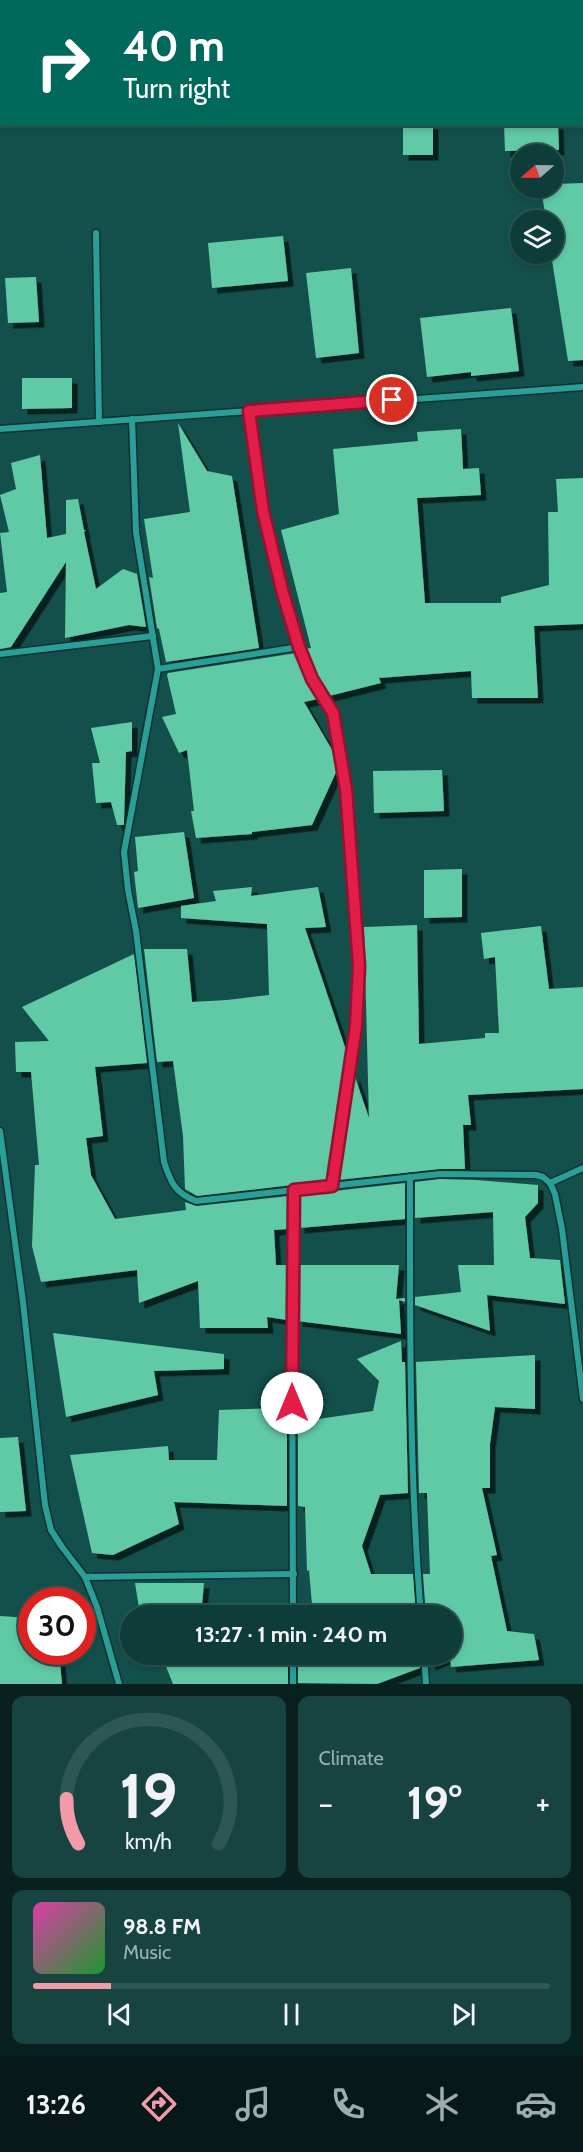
<!DOCTYPE html>
<meta charset="utf-8">
<style>
body{margin:0;font-family:Cabin,sans-serif;background:#174341;color:#f1f3f6;height:100vh;display:flex;flex-direction:column;font-size:22px;white-space:nowrap}
*{box-sizing:border-box;margin:0}
p{font-size:20px;color:#9badae}
.icon{flex:none;width:33px;height:33px;fill:none;stroke:currentColor;stroke-width:2;stroke-linecap:round;stroke-linejoin:round}
.map{position:relative;height:1684px;overflow:hidden}
.side{display:flex;flex-direction:column;gap:12px;padding:12px;background:#08211f;flex:1}
.side>*{flex:none}
.guide{position:absolute;left:0px;top:0px;width:584px;height:126px;box-shadow:0 3px 9px #0003,0 0 0 2px #2e5653;background:#00695c;color:#fff;overflow:hidden}
.needle{width:39px;rotate:250deg}
.tools{position:absolute;left:510px;top:144px;display:grid;gap:12px}
.tools a{display:grid;place-items:center;width:54px;height:54px;border-radius:50%;background:#0e3c39;box-shadow:0 3px 9px #0003,0 0 0 2px #2e5653;font-size:30px}
.speed{position:absolute;left:18px;top:1587px;display:flex;gap:12px;font-size:30px;font-weight:700;text-align:center}
.speed>*{display:grid;place-content:center;width:78px;height:78px;border-radius:50%;background:#0e3c39;box-shadow:0 3px 9px #0003,0 0 0 2px #2e5653;line-height:1}
.speed .limit{border:9px solid #d22;background:#fff;color:#111}
.pin{position:absolute;display:grid;place-items:center;width:51px;height:51px;color:#fff;margin:-26px;border:3px solid #fff;border-radius:50%;box-shadow:0 2px 6px #0007}
.me{position:absolute;width:66px;margin:-33px;rotate:0deg;stroke-linejoin:round;filter:drop-shadow(0 0 4px #0008)}
.turn{display:flex;align-items:center;gap:21px;height:126px;padding:0 24px;font-size:27px}
.turn .icon{width:78px;height:78px;stroke-width:2.5}
.turn b{display:block;font-size:42px;line-height:51px}
.big{font-size:45px;font-weight:700;line-height:1.1}
.side .widget{flex:1;display:flex;flex-direction:column;justify-content:center;gap:9px;min-width:0;padding:0 21px;border-radius:12px;background:#174341}
.side .dial{align-items:center;gap:0}
.dial svg{height:156px;overflow:visible;fill:none;stroke:#2e5653;stroke-width:7;stroke-linecap:round;text-anchor:middle}
.dial text{fill:#f1f3f6;stroke:none}
.song{display:flex;align-items:center;gap:18px}
.cover{width:72px;height:72px;border-radius:9px;background:linear-gradient(135deg,hsl(320 70% 55%),hsl(130 70% 35%))}
.played{height:6px;border-radius:3px;background:linear-gradient(90deg,#f39aa9 15%,#2e5653 15%)}
.keys{display:flex;justify-content:space-around;direction:ltr}
.heat{display:flex;justify-content:space-between;align-items:center;font-size:33px;direction:ltr}
.side .tiles{flex:1;display:grid;gap:12px;grid-template-columns:1fr 1fr}
.widget:last-child{grid-column:span 2}
.trip{position:absolute;left:120px;top:1605px;width:342px;height:60px;border-radius:30px;background:#0e3c39;box-shadow:0 3px 9px #0003,0 0 0 2px #2e5653;font-weight:700;line-height:60px;text-align:center}
.dock{display:flex;height:96px;justify-content:space-around;align-items:center;background:#061817;color:#9badae}
.dock .icon{width:42px;height:42px}
.dock .on{color:#f39aa9}
.dock b{font-size:27px;color:#f1f3f6}
.map>svg:first-child{display:block}
</style>
<div class="map">
<svg width="583" height="1684" viewBox="0 0 583 1684">
<defs>
<filter id="shadow"><feDropShadow dx="5.5" dy="5.5" stdDeviation="0" flood-color="#0009"/></filter>
</defs>
<rect width="100%" height="100%" fill="#13504c"/>
<!-- building -->
<g fill="#61caa6" filter="url(#shadow)">
<rect x="403" y="124" width="30" height="31"/>
<polygon points="504,124 558,124 559,150 505,151"/>
<polygon points="583,183 583,360 568,361 551,254 554,254 554,220 546,220 541,188 554,188 554,184"/>
<polygon points="283,236 288,281 212,288 208,243"/>
<polygon points="351,268 359,353 316,358 306,273"/>
<polygon points="36,277 39,322 8,323 5,278"/>
<polygon points="511,308 519,371 471,376 471,372 427,377 420,318"/>
<polygon points="22,378 72,378 72,408 22,409"/>
<polygon points="178,423 207,471 232,476 259,648 166,662 159,629 157,628 149,577 153,578 144,519 190,512"/>
<polygon points="461,429 463,469 479,468 481,495 417,498 425,603 501,603 501,597 549,585 548,512 558,512 556,479 583,478 583,624 534,626 538,698 472,698 471,671 379,678 381,683 329,696 317,677 305,649 311,648 281,530 339,514 333,449 418,441 417,432"/>
<polygon points="40,455 47,538 66,534 66,500 78,499 84,530 86,530 84,532 96,589 123,569 137,574 146,627 129,625 65,638 66,562 11,647 0,649 0,593 7,592 0,533 9,532 0,495 16,489 11,463"/>
<polygon points="296,653 307,681 318,699 304,702 335,755 337,770 312,825 252,832 252,834 196,838 191,811 194,811 187,750 179,753 162,717 176,714 167,675 168,673"/>
<polygon points="132,722 132,751 126,752 124,821 124,825 117,825 111,802 96,803 92,763 100,763 91,728"/>
<polygon points="442,770 444,811 374,813 373,771"/>
<polygon points="184,832 194,898 138,908 134,872 138,871 135,837"/>
<polygon points="462,869 462,917 424,918 424,870"/>
<polygon points="252,887 251,896 318,887 326,927 305,928 347,1053 327,1181 197,1196 185,1189 183,1136 173,1061 157,1062 144,949 187,949 192,1002 227,1000 269,995 267,924 181,918 181,906 216,901 213,891"/>
<polygon points="417,925 419,1044 485,1038 485,1033 499,1033 495,957 484,959 481,933 541,926 549,989 583,987 583,1089 468,1095 471,1125 463,1125 465,1169 440,1169 338,1180 354,1074 369,1118 364,927"/>
<polygon points="134,954 147,1063 95,1067 103,1136 86,1138 91,1175 115,1219 186,1210 185,1202 197,1206 289,1196 288,1229 274,1230 276,1265 287,1265 287,1320 267,1317 268,1328 200,1328 198,1281 139,1303 137,1270 41,1282 32,1246 35,1165 39,1165 31,1072 16,1072 15,1042 49,1041 22,1007"/>
<polygon points="440,1179 476,1180 538,1185 538,1203 525,1217 530,1258 560,1260 565,1304 487,1295 490,1331 415,1305 415,1297 461,1292 458,1265 494,1265 493,1212 415,1218 415,1182"/>
<polygon points="405,1183 405,1219 299,1228 299,1195"/>
<polygon points="298,1265 399,1265 396,1299 405,1298 405,1302 399,1300 401,1334 297,1321"/>
<polygon points="53,1333 224,1354 224,1369 154,1371 158,1395 66,1417"/>
<polygon points="401,1341 402,1362 405,1362 408,1493 380,1495 362,1546 371,1574 413,1574 416,1616 313,1616 309,1570 307,1571 305,1507 298,1506 298,1422 373,1411 379,1381 357,1359"/>
<polygon points="535,1355 535,1409 495,1407 490,1444 490,1488 482,1488 497,1555 491,1556 507,1631 534,1634 539,1660 451,1667 450,1657 430,1665 429,1654 452,1654 452,1616 426,1616 423,1574 430,1574 427,1493 419,1493 416,1362"/>
<polygon points="280,1408 281,1424 287,1423 287,1506 174,1502 179,1524 113,1555 92,1553 70,1455 168,1446 169,1460 217,1460 219,1410"/>
<polygon points="18,1437 26,1511 0,1512 0,1438"/>
<polygon points="135,1583 204,1583 201,1616 146,1616 145,1613 140,1614"/>
<polygon points="0,1616 32,1618 32,1652 59,1652 62,1684 0,1684"/>
<polygon points="161,1654 288,1654 288,1684 173,1684"/>
<polygon points="298,1654 419,1654 420,1668 377,1684 298,1683"/>
</g>
<g fill="none" stroke-linecap="round" stroke-linejoin="round">
<defs>
<g id="minor">
<polyline points="96,233 99,422"/>
<polyline points="249,411 263,511 282,590 299,647 312,679 333,713 346,789 359,966 356,1026 332,1186"/>
<path d="M132,419L136,532L158,669L124,852L128,890L136,931L164,1162C171,1183 175,1193 196,1201L440,1174L536,1175L543,1177L550,1183L555,1194L562,1229L583,1399"/>
<polyline points="0,429 583,387"/>
<polyline points="0,654 153,636"/>
<polyline points="158,669 299,647"/>
<polyline points="0,1131 23,1302 45,1505 51,1530 62,1547 85,1577 97,1607 119,1684"/>
<path d="M410,1177C410,1324 409,1470 421,1616"/>
<polyline points="550,1183 583,1168"/>
<polyline points="85,1577 294,1574"/>
<polyline points="293,1616 292,1295 294,1190"/>
<polyline points="293,1654 293,1684"/>
<polyline points="424,1654 426,1684"/>
</g>
</defs>
<!-- minor casing -->
<use href="#minor" stroke="#0f3230" stroke-width="9"/>
<!-- minor -->
<use href="#minor" stroke="#2a9f97" stroke-width="6"/>
</g>
<g fill="none" stroke-linecap="round" stroke-linejoin="round">
<defs>
<polyline id="route" points="292,1403 294,1190 332,1186 356,1026 359,966 346,789 333,713 312,679 299,647 282,590 263,511 249,411 392,400"/>
</defs>
<!-- route casing -->
<use href="#route" stroke="#92132f" stroke-width="15"/>
<!-- route -->
<use href="#route" stroke="#e11d48" stroke-width="10"/>
</g>
</svg>
<div class="tools">
<a><svg class="needle" viewBox="-14 -14 28 28"><path d="M0-13l5 13h-10z" fill="#e53935"/><path d="M0 13l5-13h-10z" fill="#9badae"/></svg></a>
<a><svg class="icon" aria-label="layers" viewBox="0 0 24 24"><path d="M12 4l9 5-9 5-9-5zM3 14l9 5 9-5"/></svg></a>
</div>
<div class="speed"><div class="limit">30</div></div>
<div class="pin" style="left:392px;top:400px;background:#d93025"><svg class="icon" aria-label="arrive" viewBox="0 0 24 24"><path d="M6 21V4h12l-3 4 3 4H6"/></svg></div>
<svg class="me" style="left:292px;top:1403px" viewBox="-20 -20 40 40"><circle r="19" fill="#fff"/><path d="M0-13L10 11 0 6-10 11z" fill="#e11d48"/></svg>
<div class="trip">13:27 · 1 min · 240 m</div>
<div class="guide">
<div class="turn"><svg class="icon" aria-label="right" viewBox="0 0 24 24"><path d="M7 20v-9h11M14 6l5 5-5 5"/></svg><div><b>40 m</b>Turn right</div></div>
</div>
</div>
<section class="side">
<div class="tiles">
<div class="widget dial"><svg viewBox="0 0 100 80">
<path d="M14 69A42 42 0 1 1 86 69"/>
<path d="M14 69A42 42 0 0 1 8 46" stroke="#f39aa9"/>
<text x="50" y="56" font-size="32" font-weight="700">19</text>
<text x="50" y="72" font-size="11">km/h</text>
</svg></div>
<div class="widget"><p>Climate</p>
<div class="heat"><a>−</a><b class="big">19°</b><a>+</a></div>
</div>
<div class="widget">
<div class="song"><i class="cover"></i><div><b>98.8 FM</b><p>Music</p></div></div>
<div class="played"></div>
<div class="keys"><svg class="icon" aria-label="previous" viewBox="0 0 24 24"><path d="M18 5L8 12l10 7zM5 5v14"/></svg><svg class="icon" aria-label="pause" viewBox="0 0 24 24"><path d="M8 5v14M16 5v14"/></svg><svg class="icon" aria-label="next" viewBox="0 0 24 24"><path d="M6 5l10 7-10 7zM19 5v14"/></svg></div>
</div>
</div>
</section>
<nav class="dock">
<b>13:26</b>
<svg class="icon on" aria-label="directions" viewBox="0 0 24 24"><path d="M12 3l9 9-9 9-9-9zM9 14v-3h6M13 9l2 2-2 2"/></svg>
<svg class="icon" aria-label="music" viewBox="0 0 24 24"><path d="M9 18V5l10-2v13"/><circle cx="6" cy="18" r="3"/><circle cx="16" cy="16" r="3"/></svg>
<svg class="icon" aria-label="phone" viewBox="0 0 24 24"><path d="M5 4h4l2 5-3 2q2 4 5 5l2-3 5 2v4C11 20 4 13 5 4z"/></svg>
<svg class="icon" aria-label="climate" viewBox="0 0 24 24"><path d="M12 3v18M4 7l16 10M4 17L20 7"/></svg>
<svg class="icon" aria-label="car" viewBox="0 0 24 24"><path d="M5 17H2v-5l4-1 3-4h7l3 4 3 1v5h-3M9 17h6M6 11h13"/><circle cx="7" cy="17" r="2"/><circle cx="17" cy="17" r="2"/></svg>
</nav>
